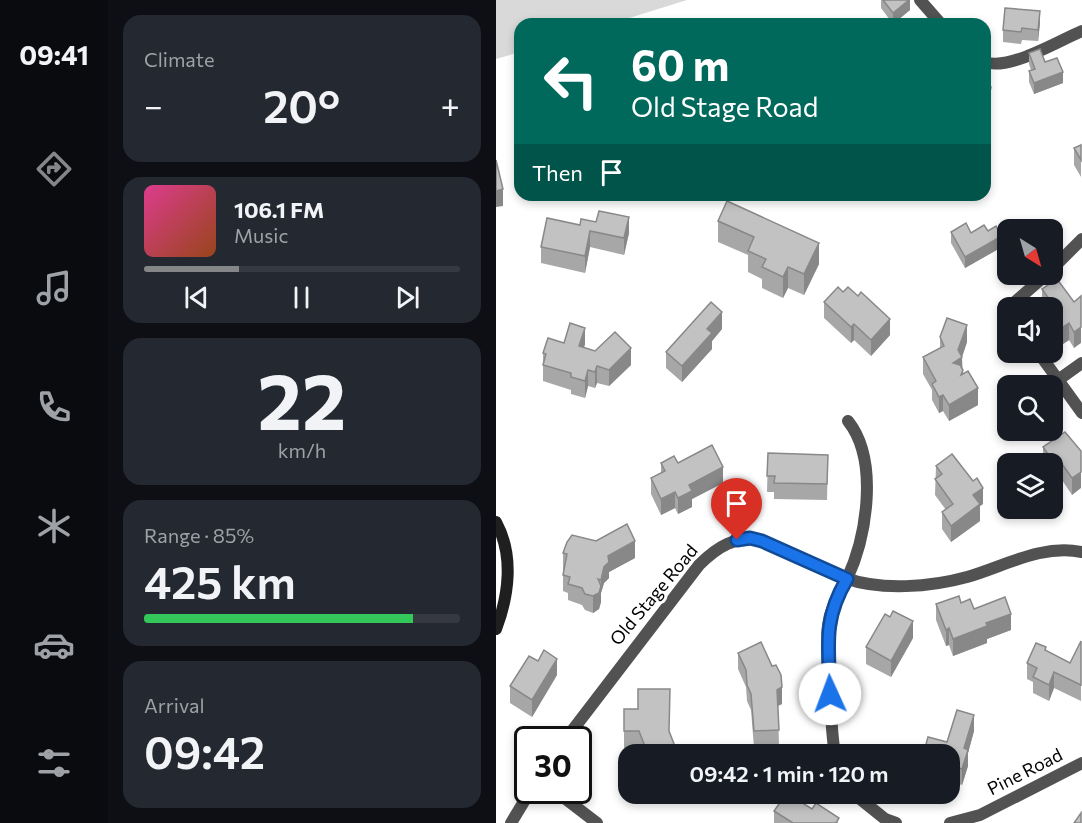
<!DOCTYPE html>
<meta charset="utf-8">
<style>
body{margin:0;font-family:Commissioner,sans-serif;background:#242831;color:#f1f3f6;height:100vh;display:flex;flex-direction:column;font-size:22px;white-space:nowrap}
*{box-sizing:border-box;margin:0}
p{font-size:20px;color:#9ea1a6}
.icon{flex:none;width:33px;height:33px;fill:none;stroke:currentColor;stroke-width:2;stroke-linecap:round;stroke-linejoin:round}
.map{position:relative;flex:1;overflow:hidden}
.panel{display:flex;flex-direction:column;gap:15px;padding:15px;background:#0d0f14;width:388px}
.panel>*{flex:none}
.top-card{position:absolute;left:18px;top:18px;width:477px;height:183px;border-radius:18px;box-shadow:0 3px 9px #0003;background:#00695c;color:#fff;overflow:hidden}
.needle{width:39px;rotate:143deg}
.buttons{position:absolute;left:501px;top:219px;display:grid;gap:12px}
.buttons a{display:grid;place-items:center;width:66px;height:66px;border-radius:12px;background:#171b24;box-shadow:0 3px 9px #0003;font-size:30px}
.speed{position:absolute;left:18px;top:726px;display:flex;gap:12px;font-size:30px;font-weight:700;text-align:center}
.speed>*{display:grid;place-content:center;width:78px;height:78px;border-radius:50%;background:#171b24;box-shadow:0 3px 9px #0003;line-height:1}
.speed .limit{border:3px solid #111;border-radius:9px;background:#fff;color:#111}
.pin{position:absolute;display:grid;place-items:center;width:51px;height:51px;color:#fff;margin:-62px -26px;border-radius:50% 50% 50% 0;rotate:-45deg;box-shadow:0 0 6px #0007}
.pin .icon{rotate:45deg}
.me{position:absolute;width:66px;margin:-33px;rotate:358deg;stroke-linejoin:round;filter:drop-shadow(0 0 4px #0008)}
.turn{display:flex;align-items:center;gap:21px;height:126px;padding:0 18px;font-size:27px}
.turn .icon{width:78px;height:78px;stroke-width:2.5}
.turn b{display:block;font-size:42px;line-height:51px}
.then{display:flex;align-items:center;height:57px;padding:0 18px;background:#0003;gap:12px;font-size:22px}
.big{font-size:45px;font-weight:600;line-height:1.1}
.panel .tile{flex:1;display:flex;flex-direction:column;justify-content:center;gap:9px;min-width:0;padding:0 21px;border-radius:18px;background:#242831}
.panel .dial{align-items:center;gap:0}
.dial b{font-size:78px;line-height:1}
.song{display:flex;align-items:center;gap:18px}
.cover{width:72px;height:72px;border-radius:9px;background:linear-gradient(135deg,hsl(330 70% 55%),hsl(20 70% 35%))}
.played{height:6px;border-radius:3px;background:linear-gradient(90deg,#858687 30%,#363941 30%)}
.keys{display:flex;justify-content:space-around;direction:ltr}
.heat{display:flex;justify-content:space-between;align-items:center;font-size:33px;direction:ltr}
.charge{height:9px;border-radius:4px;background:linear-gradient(90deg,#34c759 85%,#363941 0)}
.trip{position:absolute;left:122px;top:744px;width:342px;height:60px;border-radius:18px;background:#171b24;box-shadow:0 3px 9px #0003;font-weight:600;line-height:60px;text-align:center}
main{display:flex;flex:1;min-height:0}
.tab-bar{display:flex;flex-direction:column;width:108px;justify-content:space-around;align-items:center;background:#090b0e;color:#9ea1a6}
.tab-bar .icon{width:42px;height:42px}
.tab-bar .selected{color:#858687}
.tab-bar b{font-size:27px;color:#f1f3f6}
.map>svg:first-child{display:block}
</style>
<main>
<nav class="tab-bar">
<b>09:41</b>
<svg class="icon selected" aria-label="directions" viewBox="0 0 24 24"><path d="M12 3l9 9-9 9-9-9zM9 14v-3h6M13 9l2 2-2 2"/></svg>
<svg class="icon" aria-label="music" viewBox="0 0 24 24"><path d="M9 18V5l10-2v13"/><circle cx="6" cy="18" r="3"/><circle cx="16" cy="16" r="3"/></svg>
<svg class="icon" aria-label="phone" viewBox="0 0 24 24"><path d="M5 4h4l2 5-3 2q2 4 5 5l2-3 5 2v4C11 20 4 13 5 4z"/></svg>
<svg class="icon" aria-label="climate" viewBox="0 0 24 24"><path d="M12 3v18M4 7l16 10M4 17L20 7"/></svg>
<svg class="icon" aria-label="car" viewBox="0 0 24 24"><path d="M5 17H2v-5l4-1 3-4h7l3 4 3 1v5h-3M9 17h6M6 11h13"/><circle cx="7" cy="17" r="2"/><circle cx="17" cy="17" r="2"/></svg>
<svg class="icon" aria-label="filters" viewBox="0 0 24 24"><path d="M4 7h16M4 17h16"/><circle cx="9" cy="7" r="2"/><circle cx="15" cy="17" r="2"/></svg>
</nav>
<section class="panel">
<div class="tile"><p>Climate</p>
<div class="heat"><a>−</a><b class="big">20°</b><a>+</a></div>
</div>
<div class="tile">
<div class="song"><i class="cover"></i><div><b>106.1 FM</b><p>Music</p></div></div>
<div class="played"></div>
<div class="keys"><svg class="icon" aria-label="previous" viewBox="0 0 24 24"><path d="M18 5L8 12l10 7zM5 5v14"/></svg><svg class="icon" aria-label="pause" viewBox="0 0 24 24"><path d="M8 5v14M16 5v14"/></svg><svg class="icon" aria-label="next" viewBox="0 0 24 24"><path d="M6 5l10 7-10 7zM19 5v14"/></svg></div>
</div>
<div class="tile dial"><b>22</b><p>km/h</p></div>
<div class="tile"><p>Range · 85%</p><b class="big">425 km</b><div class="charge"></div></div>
<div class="tile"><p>Arrival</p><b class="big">09:42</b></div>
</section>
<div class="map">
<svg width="586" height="823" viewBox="0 0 586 823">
<rect width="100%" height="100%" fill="#fff"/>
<!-- green -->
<polygon fill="#d9d9d9" points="0,0 191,0 114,24 24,24 24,52 0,59"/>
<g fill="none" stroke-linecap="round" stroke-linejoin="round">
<!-- street -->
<g stroke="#525252" stroke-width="12">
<polyline points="424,0 445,24"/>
<path d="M489,62C513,71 562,41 586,31"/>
<polyline points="556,269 586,239"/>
<polyline points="512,308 551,274"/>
<polyline points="542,352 586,413"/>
<polyline points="562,380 586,363"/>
<path d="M69,740L203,565C220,548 240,534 266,541C293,553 321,568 349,578C385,591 435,587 471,577C509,566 545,544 586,552"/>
<path d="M339,754C334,726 335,696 333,667C333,654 330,639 332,626C334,607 343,595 351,579C371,536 383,460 352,421"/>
<polyline points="58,790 101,823"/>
<polyline points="358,794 389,819 400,823"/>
<polyline points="15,823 35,790"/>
<polyline points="454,823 484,815 586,763"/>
</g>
<!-- secondary -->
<path stroke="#1f1f1f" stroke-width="12" d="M0,522C18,555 13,595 0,629"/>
</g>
<!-- wall -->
<g fill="#a7a7a7">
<polygon points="385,0 414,0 414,10 397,24 385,8"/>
<polygon points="544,23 542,41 526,40 525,44 507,42 507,30"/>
<polygon points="533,53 549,62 567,83 538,94 533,82 533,71 535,70 533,64"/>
<polygon points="489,86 495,98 490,120 489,120"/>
<polygon points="585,145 585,177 578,165 578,148"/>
<polygon points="222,221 323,264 308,295 292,288 287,298 266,288 266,279 252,272 252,255 222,242"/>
<polygon points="84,225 133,233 128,255 94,247 89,273 45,263 45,247"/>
<polygon points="492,231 506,247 469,268 455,243 455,232 475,233"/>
<polygon points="546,289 578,302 585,296 578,348 573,340 564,346 556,335 556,308 548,308 546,306"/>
<polygon points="328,302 394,335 375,356 358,340 355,343 328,318"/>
<polygon points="226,329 216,341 216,349 186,382 170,368 170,352"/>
<polygon points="444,337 471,342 466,357 467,374 482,405 453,421 447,411 443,413 436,400 436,390 427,374 427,357 444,348"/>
<polygon points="68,343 89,344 88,348 135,365 113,386 101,383 99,388 92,386 89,398 75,394 75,390 47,381 47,353"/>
<polygon points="547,447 585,451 576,495 566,480 561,483 556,477 556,464 547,464"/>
<polygon points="272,453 332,455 331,500 278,499 278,492 271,492"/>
<polygon points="165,463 182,463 227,483 196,499 196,507 182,514 179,508 165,515 155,494 155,478 165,473"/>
<polygon points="440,466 487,504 484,506 484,521 455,542 446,529 446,512 450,510 439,495"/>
<polygon points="67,553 139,558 113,572 113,578 108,583 105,593 105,602 103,609 97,613 89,610 86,605 72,600 72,593 67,591"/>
<polygon points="465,603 478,609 515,630 491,639 491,643 457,656 453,645 450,646 440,620 440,604"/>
<polygon points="417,638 395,677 370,664 370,647"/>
<polygon points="585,641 585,701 558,688 553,701 537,693 537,682 531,679 531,663 550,651 574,663"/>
<polygon points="242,653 286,704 282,706 283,746 258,748 255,710 251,701 250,687 242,669"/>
<polygon points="61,675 36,717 14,703 14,686"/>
<polygon points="128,709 173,732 182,754 146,754 143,748 128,748"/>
<polygon points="478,731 472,753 472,766 466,785 453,781 453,754 429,754 429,748 451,742"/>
<polygon points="310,806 316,809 343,823 278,823 278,811"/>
</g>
<!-- shaded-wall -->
<g fill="#888">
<polygon points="413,0 414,0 414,10 397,24 397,13"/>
<polygon points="544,11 544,23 542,41 542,30"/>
<polygon points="567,72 567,83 538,94 538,83"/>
<polygon points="495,87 495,98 490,120 490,109"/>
<polygon points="7,189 7,206 0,207 0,191"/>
<polygon points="133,217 133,233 128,255 128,238"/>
<polygon points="94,231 94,247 89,273 89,256"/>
<polygon points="506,236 506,247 469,268 469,257"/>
<polygon points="323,243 323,264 308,295 308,274"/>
<polygon points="292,267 292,288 287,298 287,277"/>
<polygon points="226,312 226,329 216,341 216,349 186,382 186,366 211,329"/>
<polygon points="394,319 394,335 375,356 375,340"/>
<polygon points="573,323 573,340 564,346 564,329"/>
<polygon points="358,324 358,340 355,343 355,327"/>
<polygon points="471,325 471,342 466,357 466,373 467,370 467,387 457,363 462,350"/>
<polygon points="585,327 585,343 578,348 578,332"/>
<polygon points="89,328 89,344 83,362 83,346"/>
<polygon points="135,348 135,365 113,386 113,370"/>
<polygon points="101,366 101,383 99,388 99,372"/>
<polygon points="92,370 92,386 89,398 89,381"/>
<polygon points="482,388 482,405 453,421 453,405"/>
<polygon points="447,395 447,411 443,413 443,397"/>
<polygon points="566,464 566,480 561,483 561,467"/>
<polygon points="227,467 227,483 196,499 196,507 182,514 182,498 193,485"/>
<polygon points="585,472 585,488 576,495 576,478"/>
<polygon points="487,488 487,504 484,506 484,521 455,542 455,526 477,495"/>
<polygon points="179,492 179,508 165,515 165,499"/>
<polygon points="139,541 139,558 113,572 113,578 108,583 105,593 105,602 103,609 97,613 97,596 105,589 105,580 108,567 112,556"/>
<polygon points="515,614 515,630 491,639 491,643 457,656 457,639 490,623"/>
<polygon points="417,621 417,638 395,677 395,661"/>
<polygon points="453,628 453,645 450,646 450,630"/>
<polygon points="61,659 61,675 36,717 36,700"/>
<polygon points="558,672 558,688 553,701 553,685"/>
<polygon points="286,687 286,704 281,706 281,690"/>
<polygon points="478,715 478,731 472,753 472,766 466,785 466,769 468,748"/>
</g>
<!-- building -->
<g fill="#c2c2c2" stroke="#888" stroke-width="1.5">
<polygon points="387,0 413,0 397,13"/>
<polygon points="509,8 544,11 542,30 526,28 525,32 507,30"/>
<polygon points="544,49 549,62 561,58 567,72 538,83 533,71 539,69 533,53"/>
<polygon points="489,86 495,87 490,109 489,109"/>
<polygon points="585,145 585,160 578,148"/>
<polygon points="0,160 7,189 0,191"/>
<polygon points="231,201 323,243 308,274 292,267 287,277 266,267 270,259 252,251 258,237 222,221"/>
<polygon points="103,211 133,217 128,238 94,231 89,256 45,247 51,218 84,225 85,219 100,222"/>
<polygon points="470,223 475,233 488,225 492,231 500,226 506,236 469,257 455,232"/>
<polygon points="561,279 578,302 585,296 585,327 578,332 573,323 564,329 556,318 563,313 546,289"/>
<polygon points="342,287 347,292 352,287 362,296 365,292 394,319 375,340 358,324 355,327 328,302"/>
<polygon points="215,302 226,312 211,329 216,333 186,366 170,352"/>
<polygon points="451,318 471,325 462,350 466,357 457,363 464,365 467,370 465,375 472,371 482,388 453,405 447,395 443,397 436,384 440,381 427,357 448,346 444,337"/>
<polygon points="74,323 89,328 83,346 99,351 119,332 135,348 113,370 101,366 99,372 92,370 89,381 75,377 75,373 47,365 50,354 47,353 52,338 68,343"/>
<polygon points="569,432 585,451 585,472 576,478 566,464 561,467 547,447"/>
<polygon points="216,445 227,467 193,485 196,491 182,498 179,492 165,499 155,478 169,471 165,463 178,456 182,463"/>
<polygon points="272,453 332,455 331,484 278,483 279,476 271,476"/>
<polygon points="456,454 477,481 481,478 487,488 477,495 484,504 455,526 446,512 457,504 439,479 446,474 440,466"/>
<polygon points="131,524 139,541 112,556 113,562 108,567 105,580 102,579 105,586 103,593 97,596 89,594 86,588 72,584 74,577 67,575 71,554 67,553 71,542 76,535 100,541"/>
<polygon points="463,596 465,603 474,599 478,609 509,597 515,614 490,623 491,626 457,639 453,628 450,630 440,604"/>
<polygon points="397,611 417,621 395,661 370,647 389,614 394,617"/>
<polygon points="585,641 585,685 558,672 553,685 537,677 541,668 531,663 540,643 550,647 549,650 574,663"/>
<polygon points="265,642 276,666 280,665 285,675 286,687 281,690 283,730 258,731 255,694 251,685 250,670 242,653"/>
<polygon points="48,650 61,659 36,700 14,686 33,656 42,661"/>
<polygon points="142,689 174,689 173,731 182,754 152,754 143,731 128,731 128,709 142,709"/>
<polygon points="461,710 478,715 468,748 472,750 466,769 453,765 453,754 447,754 429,748 432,737 451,742"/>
<polygon points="290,794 300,794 310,800 308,804 316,809 320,803 343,818 340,823 297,823 278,811"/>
<polygon points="585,813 585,823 578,823"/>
</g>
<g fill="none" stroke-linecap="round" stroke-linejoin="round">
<defs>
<path id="route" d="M241,540L254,538L266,541L351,579C326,621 333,647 334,694"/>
</defs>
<!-- route casing -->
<use href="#route" stroke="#114b97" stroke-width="15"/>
<!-- route -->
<use href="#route" stroke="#1a73e8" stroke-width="10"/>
</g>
<g text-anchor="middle" stroke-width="6" stroke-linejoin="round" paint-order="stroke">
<!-- street labels -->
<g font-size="18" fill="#000" stroke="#fff">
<text transform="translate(158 595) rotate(-50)" y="6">Old Stage Road</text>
<text transform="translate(529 772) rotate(-27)" y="6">Pine Road</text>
</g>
</g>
</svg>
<div class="buttons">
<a><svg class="needle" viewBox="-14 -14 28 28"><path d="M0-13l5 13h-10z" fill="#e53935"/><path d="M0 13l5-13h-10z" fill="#9ea1a6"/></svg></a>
<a><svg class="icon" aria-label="sound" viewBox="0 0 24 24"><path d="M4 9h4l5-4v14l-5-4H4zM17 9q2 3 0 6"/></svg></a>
<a><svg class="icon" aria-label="search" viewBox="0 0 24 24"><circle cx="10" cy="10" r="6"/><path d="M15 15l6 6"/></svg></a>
<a><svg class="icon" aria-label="layers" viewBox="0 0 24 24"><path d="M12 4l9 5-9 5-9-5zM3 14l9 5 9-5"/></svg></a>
</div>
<div class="speed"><div class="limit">30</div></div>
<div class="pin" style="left:241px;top:540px;background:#d93025"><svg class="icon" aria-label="arrive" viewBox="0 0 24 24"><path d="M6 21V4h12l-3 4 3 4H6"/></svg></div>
<svg class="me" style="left:334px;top:694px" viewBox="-20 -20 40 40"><circle r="19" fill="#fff"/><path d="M0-13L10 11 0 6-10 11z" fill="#1a73e8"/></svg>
<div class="trip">09:42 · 1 min · 120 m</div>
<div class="top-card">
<div class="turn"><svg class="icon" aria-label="left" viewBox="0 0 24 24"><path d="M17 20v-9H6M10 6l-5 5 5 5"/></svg><div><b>60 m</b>Old Stage Road</div></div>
<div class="then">Then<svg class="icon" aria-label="arrive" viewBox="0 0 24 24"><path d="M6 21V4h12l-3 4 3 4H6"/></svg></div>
</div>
</div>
</main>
